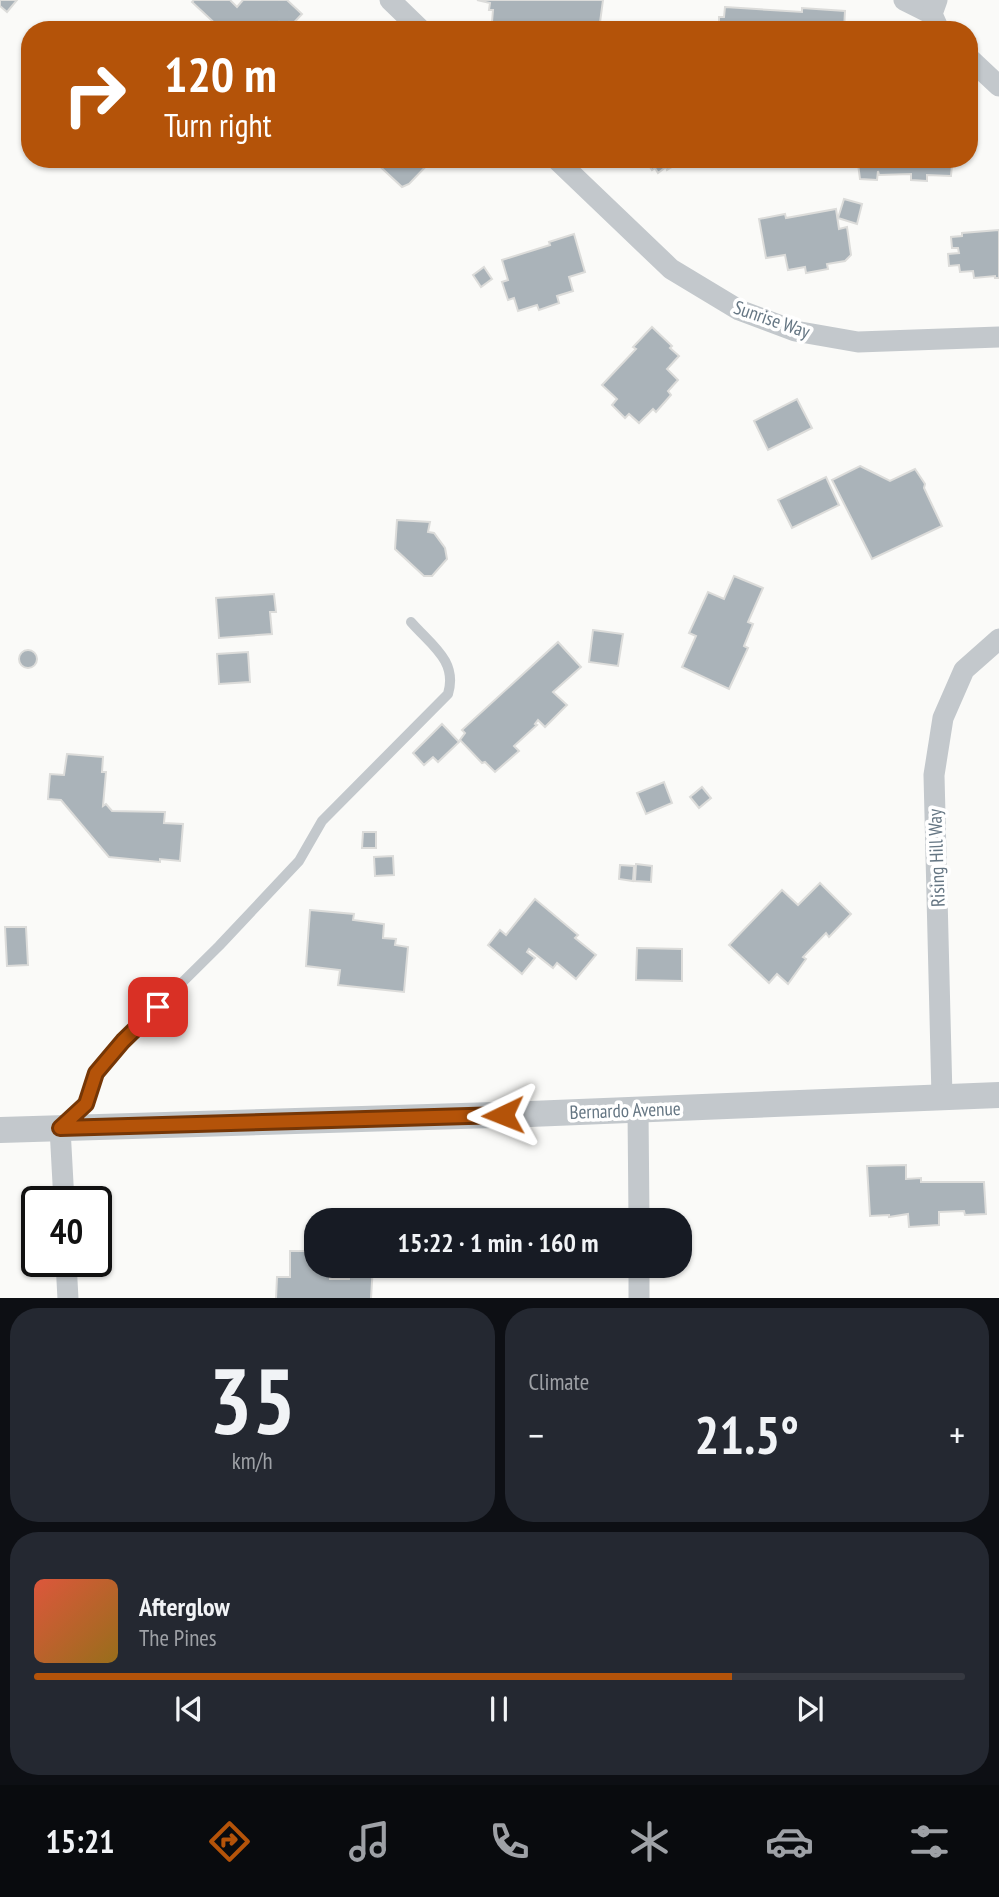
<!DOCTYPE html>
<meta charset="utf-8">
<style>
body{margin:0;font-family:"PT Sans Narrow",sans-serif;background:#242831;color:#f1f3f6;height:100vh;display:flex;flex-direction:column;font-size:26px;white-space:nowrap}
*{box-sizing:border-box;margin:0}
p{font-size:23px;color:#9ea1a6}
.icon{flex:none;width:38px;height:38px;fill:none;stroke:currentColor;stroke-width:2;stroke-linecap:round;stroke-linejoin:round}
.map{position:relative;height:1298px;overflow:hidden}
.drawer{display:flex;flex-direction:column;gap:10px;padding:10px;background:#0d0f14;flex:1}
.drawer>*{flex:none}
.banner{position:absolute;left:21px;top:21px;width:957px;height:147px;border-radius:28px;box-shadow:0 2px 5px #0004;background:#b45309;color:#fff;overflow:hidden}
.speed{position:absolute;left:21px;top:1186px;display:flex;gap:14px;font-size:35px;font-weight:700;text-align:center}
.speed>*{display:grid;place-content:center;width:91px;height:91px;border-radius:50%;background:#171b24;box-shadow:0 2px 5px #0004;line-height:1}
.speed .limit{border:4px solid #111;border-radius:10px;background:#fff;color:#111}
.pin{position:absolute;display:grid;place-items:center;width:60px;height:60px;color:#fff;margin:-30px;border-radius:14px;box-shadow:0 4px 10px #0006}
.me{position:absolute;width:77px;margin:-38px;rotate:268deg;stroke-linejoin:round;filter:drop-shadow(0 0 5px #0008)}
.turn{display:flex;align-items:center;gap:24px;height:147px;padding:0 28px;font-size:32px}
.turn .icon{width:91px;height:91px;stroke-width:2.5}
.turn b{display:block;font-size:49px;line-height:60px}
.big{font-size:52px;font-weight:700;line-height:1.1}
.drawer .card{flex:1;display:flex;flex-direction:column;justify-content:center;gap:10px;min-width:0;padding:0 24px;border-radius:28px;background:#242831}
.drawer .dial{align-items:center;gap:0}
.dial b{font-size:91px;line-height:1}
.song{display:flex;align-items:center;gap:21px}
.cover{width:84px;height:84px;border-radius:10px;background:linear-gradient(135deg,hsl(10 70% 55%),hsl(40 70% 35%))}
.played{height:7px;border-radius:4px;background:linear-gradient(90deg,#b45309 75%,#363941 75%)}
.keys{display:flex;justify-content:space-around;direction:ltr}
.heat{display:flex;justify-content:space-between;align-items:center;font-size:38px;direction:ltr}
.drawer .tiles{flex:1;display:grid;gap:10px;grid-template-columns:1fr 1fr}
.card:last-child{grid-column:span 2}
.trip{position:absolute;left:304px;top:1208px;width:388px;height:70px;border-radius:28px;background:#171b24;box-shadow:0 2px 5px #0004;font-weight:700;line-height:70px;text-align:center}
.tab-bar{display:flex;height:112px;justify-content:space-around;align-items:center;background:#090b0e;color:#9ea1a6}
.tab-bar .icon{width:49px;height:49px}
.tab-bar .selected{color:#b45309}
.tab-bar b{font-size:32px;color:#f1f3f6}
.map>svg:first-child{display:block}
</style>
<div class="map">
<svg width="999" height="1299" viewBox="0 0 999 1299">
<rect width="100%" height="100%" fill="#fafaf8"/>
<!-- building -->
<g fill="#aab3b9" stroke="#dcdcda" stroke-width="2">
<polygon points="0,0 17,0 7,12 0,6"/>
<polygon points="194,0 230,0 237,7 243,0 287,0 302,14 287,30 279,22 271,30 222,30 192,2"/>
<polygon points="477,0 603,0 599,30 543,30 544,28 534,26 533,30 516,30 517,23 492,22 493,10 489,10 490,3"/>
<polygon points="725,7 802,12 802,8 845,11 844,30 710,30 711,25 719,25 719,17 724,17"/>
<polygon points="372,159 433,159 409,184 402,187"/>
<polygon points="645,159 686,159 676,166 675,165 667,170 666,167 658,173 655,168 652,170"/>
<polygon points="845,159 958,159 957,165 952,165 951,176 927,175 927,181 911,180 911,174 879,175 878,171 877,180 860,179 858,164 845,164"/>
<polygon points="844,199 862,204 857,224 838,218"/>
<polygon points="836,209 839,229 847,227 851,255 845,261 827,264 828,269 806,273 805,267 788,270 785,255 766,258 759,219 785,214 786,218"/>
<polygon points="999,230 999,278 995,278 995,276 974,278 973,271 960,272 959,265 949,266 948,254 959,253 958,248 952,248 951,237 962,236 962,233"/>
<polygon points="574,234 585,272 569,277 573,291 557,296 559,303 539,310 537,305 518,311 514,298 508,300 502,282 508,280 502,260 550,245 549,242"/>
<polygon points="484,267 492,279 481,287 473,275"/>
<polygon points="652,327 672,346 670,348 679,356 667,369 678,380 668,391 671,395 656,412 653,409 639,423 629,414 625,418 612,405 617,399 602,385 636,349 633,347"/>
<polygon points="797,399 812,428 768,450 754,421"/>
<polygon points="860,466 890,481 915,469 925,484 924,488 942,526 872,559 832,480"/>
<polygon points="826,477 839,505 792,528 778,500"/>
<polygon points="397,520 430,522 428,532 434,533 445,548 447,559 432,576 424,576 395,549"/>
<polygon points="734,576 763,588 748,622 753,624 744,646 748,648 729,689 682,667 696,636 689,633 708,592 724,599"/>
<polygon points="274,594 276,612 270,612 272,634 219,638 216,598"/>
<polygon points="593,630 623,634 618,666 589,662"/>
<polygon points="558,642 581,667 553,692 567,705 545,727 538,720 535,724 537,725 514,746 519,751 495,772 485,762 482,763 460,740 465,733 462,730"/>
<circle cx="28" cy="659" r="9"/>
<polygon points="248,652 250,682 219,684 217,654"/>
<polygon points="442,724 459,742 438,762 433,757 424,765 413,753"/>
<polygon points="67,754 103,757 102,772 106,772 103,806 106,804 112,811 165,812 164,823 183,824 180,861 160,859 160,862 109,857 61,800 48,799 50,774 64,775"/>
<polygon points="664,782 672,803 646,814 637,793"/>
<polygon points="702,787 711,798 699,808 690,797"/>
<polygon points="363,832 376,832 376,848 362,848"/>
<polygon points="393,856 394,875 375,876 374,857"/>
<polygon points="636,864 652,866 651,882 635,881"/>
<polygon points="620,865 634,866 633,881 619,879"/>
<polygon points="820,883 851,914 829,937 826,933 803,957 806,959 788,984 777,974 769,983 729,945 782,890 798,905"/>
<polygon points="535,899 578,935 575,938 596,955 576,979 557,963 553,968 529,949 527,952 535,958 522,974 488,945 500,930 506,935"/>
<polygon points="310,910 354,914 353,920 384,924 383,938 396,939 395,945 408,947 404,992 338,985 340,970 306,966"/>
<polygon points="5,927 26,927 28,965 7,966"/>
<polygon points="637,948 682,949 682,981 636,980"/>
<polygon points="906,1165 906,1179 921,1178 921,1182 984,1182 986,1214 965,1215 964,1211 939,1212 939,1225 909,1227 908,1214 889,1217 889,1215 870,1216 867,1166"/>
<polygon points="290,1251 317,1251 317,1265 330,1265 330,1279 349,1279 349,1265 373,1265 371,1299 276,1299 277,1277 290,1277"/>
</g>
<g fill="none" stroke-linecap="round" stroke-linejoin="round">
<!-- service -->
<path stroke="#c3c8cc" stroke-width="10" d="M65,1123L86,1104L96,1073L123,1041L219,946L299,861L322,821L448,694C458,661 431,645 411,622"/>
<!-- minor -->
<g stroke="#c3c8cc" stroke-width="21">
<polyline points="390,0 421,30"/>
<polyline points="904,0 932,14"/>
<polyline points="937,0 932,14 939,30"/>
<polyline points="970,59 999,86"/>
<polyline points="556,159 671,269 739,310 795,331 858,342 999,337"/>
<polyline points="942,1097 934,775 943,718 964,670 999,639"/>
<polyline points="638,1110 639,1220"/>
<polyline points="60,1128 64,1202"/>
<polyline points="66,1262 68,1299"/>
<polyline points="639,1299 639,1265"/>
</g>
<!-- tertiary -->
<polyline stroke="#c3c8cc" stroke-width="26" points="0,1130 530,1114 999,1095"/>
</g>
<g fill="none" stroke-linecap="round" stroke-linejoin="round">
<defs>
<polyline id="route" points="158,1007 123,1041 96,1073 86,1104 60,1128 503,1115"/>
</defs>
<!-- route casing -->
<use href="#route" stroke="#753606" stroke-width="18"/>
<!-- route -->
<use href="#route" stroke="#b45309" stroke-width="12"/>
</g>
<g text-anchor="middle" stroke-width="7" stroke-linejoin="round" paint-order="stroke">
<!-- street labels -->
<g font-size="19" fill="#657683" stroke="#fff">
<text transform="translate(772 319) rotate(19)" y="7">Sunrise Way</text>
<text transform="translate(936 858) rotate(-92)" y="7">Rising Hill Way</text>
<text transform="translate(625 1110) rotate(-2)" y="7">Bernardo Avenue</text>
</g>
</g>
</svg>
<div class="speed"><div class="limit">40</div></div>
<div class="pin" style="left:158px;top:1007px;background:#d93025"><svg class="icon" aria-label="arrive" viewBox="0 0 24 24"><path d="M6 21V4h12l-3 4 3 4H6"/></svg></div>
<svg class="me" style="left:503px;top:1115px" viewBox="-20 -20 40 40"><path d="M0-17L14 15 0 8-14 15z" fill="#b45309" stroke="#fff" stroke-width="4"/></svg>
<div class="trip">15:22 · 1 min · 160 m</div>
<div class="banner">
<div class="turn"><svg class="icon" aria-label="right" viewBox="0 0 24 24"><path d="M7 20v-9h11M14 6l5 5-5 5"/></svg><div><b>120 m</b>Turn right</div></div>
</div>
</div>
<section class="drawer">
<div class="tiles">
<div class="card dial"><b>35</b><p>km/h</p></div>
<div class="card"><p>Climate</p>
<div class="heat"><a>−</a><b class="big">21.5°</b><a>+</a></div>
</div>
<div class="card">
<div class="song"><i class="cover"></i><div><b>Afterglow</b><p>The Pines</p></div></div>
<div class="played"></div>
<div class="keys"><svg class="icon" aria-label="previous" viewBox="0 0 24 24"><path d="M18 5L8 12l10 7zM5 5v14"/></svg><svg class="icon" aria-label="pause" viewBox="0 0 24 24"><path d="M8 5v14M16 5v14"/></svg><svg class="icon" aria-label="next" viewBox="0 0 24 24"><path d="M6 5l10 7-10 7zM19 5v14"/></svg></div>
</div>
</div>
</section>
<nav class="tab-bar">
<b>15:21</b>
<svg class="icon selected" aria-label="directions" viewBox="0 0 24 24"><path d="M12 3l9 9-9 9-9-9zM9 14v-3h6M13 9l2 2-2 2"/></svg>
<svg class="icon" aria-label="music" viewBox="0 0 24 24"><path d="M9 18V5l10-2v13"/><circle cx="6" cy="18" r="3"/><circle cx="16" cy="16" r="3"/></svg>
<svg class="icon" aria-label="phone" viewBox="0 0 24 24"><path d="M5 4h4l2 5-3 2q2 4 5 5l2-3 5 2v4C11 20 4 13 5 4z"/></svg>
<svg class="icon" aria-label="climate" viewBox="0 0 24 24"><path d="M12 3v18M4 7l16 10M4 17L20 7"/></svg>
<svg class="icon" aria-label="car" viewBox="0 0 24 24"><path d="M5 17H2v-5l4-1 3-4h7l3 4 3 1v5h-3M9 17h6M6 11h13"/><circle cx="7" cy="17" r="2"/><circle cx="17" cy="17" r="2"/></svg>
<svg class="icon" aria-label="filters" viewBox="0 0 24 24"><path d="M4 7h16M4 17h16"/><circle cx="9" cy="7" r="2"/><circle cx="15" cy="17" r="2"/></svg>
</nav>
